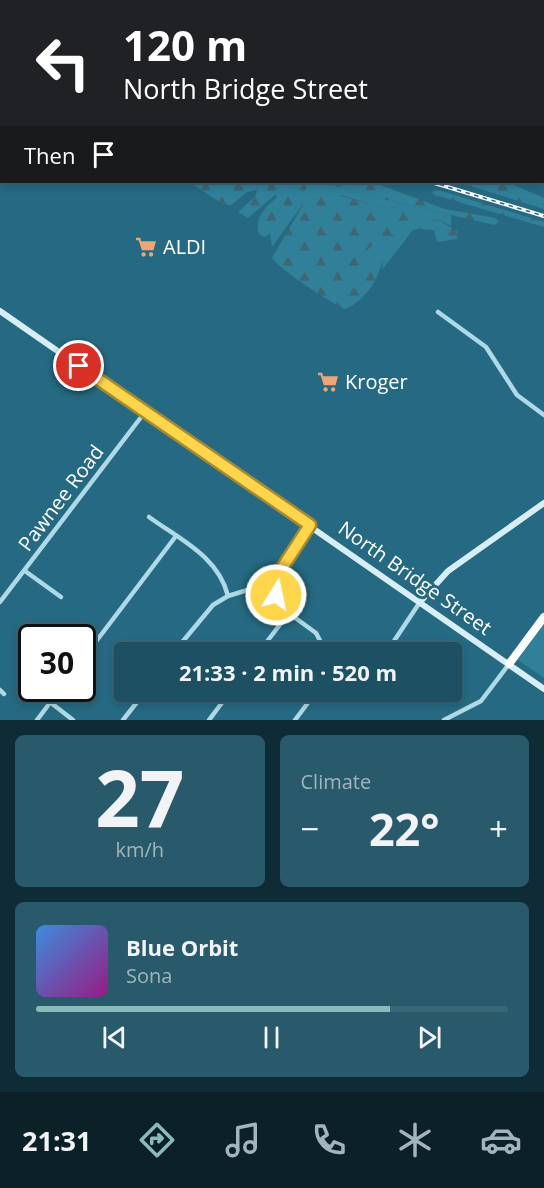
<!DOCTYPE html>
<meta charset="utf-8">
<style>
body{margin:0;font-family:"Open Sans",sans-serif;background:#295a6b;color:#f1f3f6;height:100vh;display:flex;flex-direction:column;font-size:22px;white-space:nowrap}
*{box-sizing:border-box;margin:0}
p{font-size:20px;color:#a0b5be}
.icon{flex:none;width:33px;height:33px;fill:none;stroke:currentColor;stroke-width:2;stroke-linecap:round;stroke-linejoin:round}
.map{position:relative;height:720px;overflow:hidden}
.sheet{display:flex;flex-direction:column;gap:15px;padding:15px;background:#0f2c36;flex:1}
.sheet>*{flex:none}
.guide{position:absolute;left:0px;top:0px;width:544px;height:183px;box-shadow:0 3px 9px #0003,0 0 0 2px #3a6777;background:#202124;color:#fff;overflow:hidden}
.speed{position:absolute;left:18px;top:624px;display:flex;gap:12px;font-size:30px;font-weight:700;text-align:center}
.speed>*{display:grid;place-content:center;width:78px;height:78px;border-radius:50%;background:#1c5062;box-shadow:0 3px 9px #0003,0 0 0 2px #3a6777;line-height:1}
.speed .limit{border:3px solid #111;border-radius:9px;background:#fff;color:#111}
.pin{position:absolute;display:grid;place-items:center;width:51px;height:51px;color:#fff;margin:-26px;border:3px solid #fff;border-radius:50%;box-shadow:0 2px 6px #0007}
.me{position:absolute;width:66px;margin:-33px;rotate:10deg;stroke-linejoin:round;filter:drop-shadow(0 0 4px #0008)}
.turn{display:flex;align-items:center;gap:21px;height:126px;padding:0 24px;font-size:27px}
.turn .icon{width:78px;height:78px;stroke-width:2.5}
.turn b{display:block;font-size:42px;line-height:51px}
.then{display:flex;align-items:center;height:57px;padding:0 24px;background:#0003;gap:12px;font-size:22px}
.big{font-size:45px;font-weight:700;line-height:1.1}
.sheet .widget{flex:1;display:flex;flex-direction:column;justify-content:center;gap:9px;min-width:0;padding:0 21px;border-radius:9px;background:#295a6b}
.sheet .dial{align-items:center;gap:0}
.dial b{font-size:78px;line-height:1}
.song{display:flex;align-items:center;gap:18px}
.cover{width:72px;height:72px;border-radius:9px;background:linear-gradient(135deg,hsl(210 70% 55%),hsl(310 70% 35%))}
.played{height:6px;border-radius:3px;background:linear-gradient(90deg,#8bbbb9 75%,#3a6777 75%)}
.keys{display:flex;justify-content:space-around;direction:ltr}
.heat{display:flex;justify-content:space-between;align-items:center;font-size:33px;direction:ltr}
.sheet .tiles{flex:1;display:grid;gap:15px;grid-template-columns:1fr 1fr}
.widget:last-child{grid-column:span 2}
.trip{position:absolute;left:114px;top:642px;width:348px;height:60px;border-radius:6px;background:#1c5062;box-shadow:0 3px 9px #0003,0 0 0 2px #3a6777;font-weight:700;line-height:60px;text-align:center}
.dock{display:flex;height:96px;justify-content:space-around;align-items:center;background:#0b2027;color:#a0b5be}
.dock .icon{width:42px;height:42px}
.dock .selected{color:#8bbbb9}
.dock b{font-size:27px;color:#f1f3f6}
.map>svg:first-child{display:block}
</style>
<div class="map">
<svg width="544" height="720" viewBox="0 0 544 720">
<defs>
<pattern id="forest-firs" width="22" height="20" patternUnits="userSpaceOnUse" patternTransform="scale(1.5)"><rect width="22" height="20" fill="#30809a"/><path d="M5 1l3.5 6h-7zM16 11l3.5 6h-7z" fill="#3e6673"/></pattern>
</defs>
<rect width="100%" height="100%" fill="#256a82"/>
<!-- green -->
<g fill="#30809a">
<polygon points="288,182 323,182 370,196 451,215 451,226 439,220 418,224 418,229 413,230 382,270 383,260 366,261 363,258 366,251 382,236 394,236 399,208 375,206 341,195 303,204 272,247 270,234 287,218 306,185 294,187 277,198 276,194"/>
<polygon points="544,623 544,678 518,660"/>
</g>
<!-- forest -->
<g fill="url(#forest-firs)">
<polygon points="189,182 288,182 289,183 248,218 238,212 255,197 257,190 247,192 231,205 223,204"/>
<polygon points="323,182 372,182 445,209 495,218 499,222 494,225 477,221 370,196"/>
<polygon points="458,182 506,182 544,198 544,209"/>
<path d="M303,184L307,187C297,204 283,229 264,237L259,234C251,211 283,191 303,184Z"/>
<polygon points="435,189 544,222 544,227 435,195 432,193"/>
<path d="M325,191L375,206L399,208L408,213L410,221C403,235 396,235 383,236L366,251L363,258L366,261L383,259C378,280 366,300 345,309C333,304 279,269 272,258L308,196Z"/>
<polygon points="423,219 439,220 458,232 457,239 437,242 434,230 418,229 418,224"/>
</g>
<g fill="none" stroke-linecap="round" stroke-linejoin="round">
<!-- street -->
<g stroke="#aed9e7" stroke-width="4.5">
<polyline points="438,312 486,347 517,395 544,415"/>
<path d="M149,517C179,539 218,556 228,596"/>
<polyline points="310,525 273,582 283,609 316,633 326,652"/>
<polyline points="25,571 61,597"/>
<polyline points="0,602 145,412"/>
<polyline points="394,641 420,602"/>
<polyline points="174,652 213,605 228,596 273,582"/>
<polyline points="259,652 288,614"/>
<polyline points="82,660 176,536"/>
<polyline points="24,683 32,688"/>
<polyline points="32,688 73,720"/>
<polyline points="0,690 4,694"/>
<polyline points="37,720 61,688"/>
<polyline points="123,720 145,692"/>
<polyline points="209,720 230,692"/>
<polyline points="295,720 316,692"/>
<polyline points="444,720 481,701 509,664"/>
</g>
<!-- secondary -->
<g stroke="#d7eef6" stroke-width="6">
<polyline points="451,0 452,2"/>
<polyline points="543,166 544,167"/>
<polyline points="0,311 544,689"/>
<polyline points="420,602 448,571 544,503"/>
</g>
<!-- highway -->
<polyline stroke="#fff" stroke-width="8" points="509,664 544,617"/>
<defs>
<g id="rail">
<polyline points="0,7 2,7"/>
<polyline points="543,38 544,38"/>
<polyline points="0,49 2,50"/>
<polyline points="431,182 544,216"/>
</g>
</defs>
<!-- rail casing -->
<use href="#rail" stroke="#fff" stroke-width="4"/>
<!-- rail -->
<use href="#rail" stroke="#256a82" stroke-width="1.5" stroke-dasharray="4.5" stroke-linecap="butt"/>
</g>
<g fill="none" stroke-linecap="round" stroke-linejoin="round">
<defs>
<polyline id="route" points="79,366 310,525 273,582 276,595"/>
</defs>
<!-- route casing -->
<use href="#route" stroke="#a68a30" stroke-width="15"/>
<!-- route -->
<use href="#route" stroke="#ffd54a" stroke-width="10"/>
</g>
<!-- icons -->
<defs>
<symbol id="supermarket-bare" viewBox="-9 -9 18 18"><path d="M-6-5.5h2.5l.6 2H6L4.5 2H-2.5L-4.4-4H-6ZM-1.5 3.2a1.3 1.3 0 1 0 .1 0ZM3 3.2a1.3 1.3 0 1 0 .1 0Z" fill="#f0a672" stroke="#256a82" stroke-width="2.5" paint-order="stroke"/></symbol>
</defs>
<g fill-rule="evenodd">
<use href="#supermarket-bare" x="131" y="232" width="30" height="30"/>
<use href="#supermarket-bare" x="313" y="367" width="30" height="30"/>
</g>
<g text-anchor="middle" stroke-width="6" stroke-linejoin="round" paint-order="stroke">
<!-- poi labels -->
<g font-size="20" fill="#fff" stroke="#256a82" text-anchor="start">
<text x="163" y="254">ALDI</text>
<text x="345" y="389">Kroger</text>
</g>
<!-- street labels -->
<g font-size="20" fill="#fff" stroke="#256a82">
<text transform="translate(61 498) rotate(-53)" y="7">Pawnee Road</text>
<text transform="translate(415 578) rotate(35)" y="7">North Bridge Street</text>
</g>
</g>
</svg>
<div class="speed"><div class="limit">30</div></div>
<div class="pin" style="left:79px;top:366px;background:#d93025"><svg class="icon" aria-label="arrive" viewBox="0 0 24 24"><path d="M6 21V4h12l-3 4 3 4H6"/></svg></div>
<svg class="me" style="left:276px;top:595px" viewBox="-20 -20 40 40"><circle r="17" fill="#ffd54a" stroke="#fff" stroke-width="3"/><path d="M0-11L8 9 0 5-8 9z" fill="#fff"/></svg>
<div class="trip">21:33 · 2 min · 520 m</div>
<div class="guide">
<div class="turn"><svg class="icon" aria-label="left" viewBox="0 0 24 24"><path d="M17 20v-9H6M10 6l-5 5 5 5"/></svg><div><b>120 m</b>North Bridge Street</div></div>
<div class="then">Then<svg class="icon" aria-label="arrive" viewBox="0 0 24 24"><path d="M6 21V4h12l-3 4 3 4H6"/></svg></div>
</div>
</div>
<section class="sheet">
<div class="tiles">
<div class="widget dial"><b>27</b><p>km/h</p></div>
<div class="widget"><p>Climate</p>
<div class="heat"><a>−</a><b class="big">22°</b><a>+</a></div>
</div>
<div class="widget">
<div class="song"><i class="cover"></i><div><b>Blue Orbit</b><p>Sona</p></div></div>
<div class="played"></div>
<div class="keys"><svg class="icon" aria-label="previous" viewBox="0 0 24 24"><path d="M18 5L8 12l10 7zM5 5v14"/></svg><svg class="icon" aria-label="pause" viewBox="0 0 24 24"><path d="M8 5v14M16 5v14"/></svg><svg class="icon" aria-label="next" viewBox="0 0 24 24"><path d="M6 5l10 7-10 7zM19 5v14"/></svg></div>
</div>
</div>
</section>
<nav class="dock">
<b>21:31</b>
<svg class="icon selected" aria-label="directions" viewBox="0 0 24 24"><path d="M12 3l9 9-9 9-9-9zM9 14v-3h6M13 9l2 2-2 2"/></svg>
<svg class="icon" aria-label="music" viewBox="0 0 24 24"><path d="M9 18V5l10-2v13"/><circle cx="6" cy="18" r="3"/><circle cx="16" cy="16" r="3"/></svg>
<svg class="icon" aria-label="phone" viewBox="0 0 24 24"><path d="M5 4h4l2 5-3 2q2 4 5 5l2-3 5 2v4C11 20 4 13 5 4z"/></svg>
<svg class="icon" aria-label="climate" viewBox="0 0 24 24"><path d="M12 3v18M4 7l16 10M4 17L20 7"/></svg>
<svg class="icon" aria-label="car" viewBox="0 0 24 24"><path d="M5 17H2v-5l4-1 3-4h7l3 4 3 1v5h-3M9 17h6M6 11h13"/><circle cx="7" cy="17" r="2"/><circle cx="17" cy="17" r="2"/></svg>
</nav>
